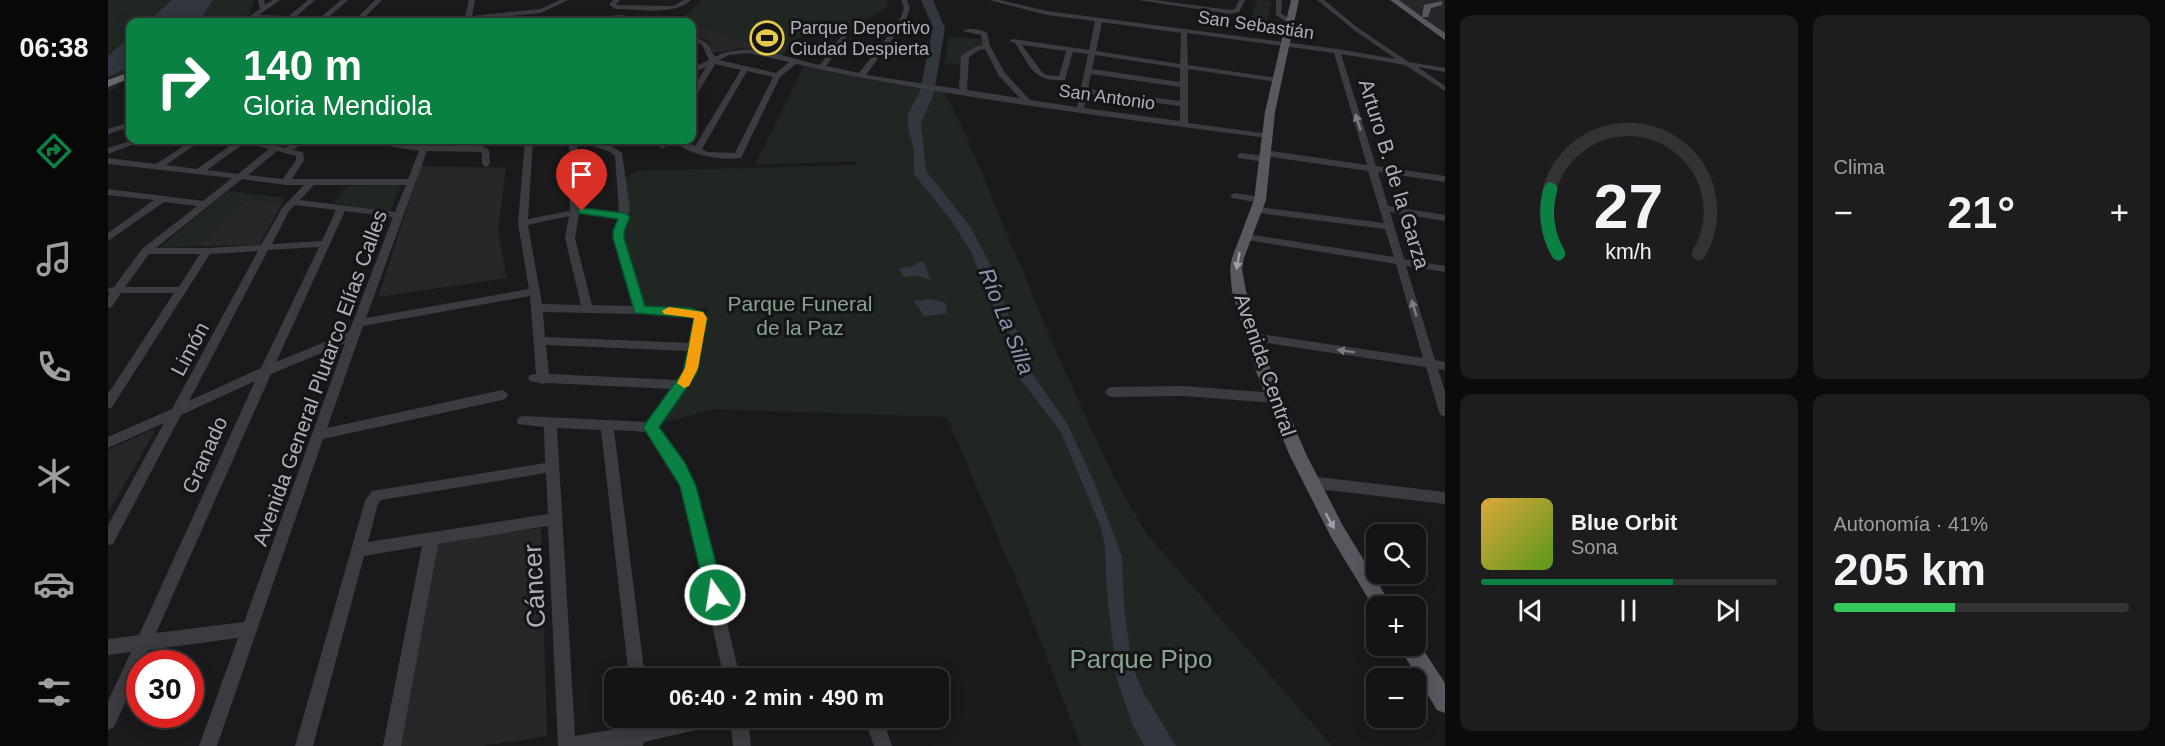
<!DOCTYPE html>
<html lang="es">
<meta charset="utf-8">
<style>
body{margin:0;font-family:Arial,sans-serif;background:#1d1d1e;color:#f1f3f6;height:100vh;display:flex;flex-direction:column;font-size:22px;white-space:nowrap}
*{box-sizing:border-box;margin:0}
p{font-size:20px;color:#9d9ea0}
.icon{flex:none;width:33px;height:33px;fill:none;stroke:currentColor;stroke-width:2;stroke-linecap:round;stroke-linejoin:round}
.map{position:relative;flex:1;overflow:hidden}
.sheet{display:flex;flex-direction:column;gap:15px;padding:15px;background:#0b0b0c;width:720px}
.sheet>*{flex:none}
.guide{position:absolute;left:18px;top:18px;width:570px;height:126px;border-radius:12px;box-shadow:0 3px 15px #0003,0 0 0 2px #333334;background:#0b8043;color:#fff;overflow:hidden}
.buttons{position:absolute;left:1258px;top:524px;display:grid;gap:12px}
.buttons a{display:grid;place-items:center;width:60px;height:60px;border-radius:12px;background:#141415;box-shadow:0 3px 15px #0003,0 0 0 2px #333334;font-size:30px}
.speed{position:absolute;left:18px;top:650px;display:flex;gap:12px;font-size:30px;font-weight:700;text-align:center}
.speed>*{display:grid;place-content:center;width:78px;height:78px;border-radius:50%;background:#141415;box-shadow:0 3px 15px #0003,0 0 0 2px #333334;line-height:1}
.speed .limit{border:9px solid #d22;background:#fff;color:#111}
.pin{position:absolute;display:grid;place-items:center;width:51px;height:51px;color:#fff;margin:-62px -26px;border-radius:50% 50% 50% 0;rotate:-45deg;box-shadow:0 0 6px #0007}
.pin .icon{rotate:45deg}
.me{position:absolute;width:66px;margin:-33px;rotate:347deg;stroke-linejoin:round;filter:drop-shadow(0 0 4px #0008)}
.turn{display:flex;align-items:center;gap:21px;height:126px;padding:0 18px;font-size:27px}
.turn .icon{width:78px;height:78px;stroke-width:2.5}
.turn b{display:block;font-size:42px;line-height:51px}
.big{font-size:45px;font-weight:700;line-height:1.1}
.sheet .widget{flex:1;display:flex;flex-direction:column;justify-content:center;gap:9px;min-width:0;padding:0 21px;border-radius:12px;background:#1d1d1e}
.sheet .dial{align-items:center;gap:0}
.dial svg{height:156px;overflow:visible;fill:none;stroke:#333334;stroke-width:7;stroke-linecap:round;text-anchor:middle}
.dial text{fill:#f1f3f6;stroke:none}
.song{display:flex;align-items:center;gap:18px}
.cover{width:72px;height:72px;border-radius:9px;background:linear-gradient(135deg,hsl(40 70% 55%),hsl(90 70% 35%))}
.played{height:6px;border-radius:3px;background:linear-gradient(90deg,#0b8043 65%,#333334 65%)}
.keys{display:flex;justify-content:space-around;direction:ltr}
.heat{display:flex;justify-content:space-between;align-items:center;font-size:33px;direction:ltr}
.charge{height:9px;border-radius:4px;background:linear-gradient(90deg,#34c759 41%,#333334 0)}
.sheet .tiles{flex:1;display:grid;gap:15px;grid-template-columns:repeat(2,1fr)}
.trip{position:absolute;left:496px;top:668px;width:345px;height:60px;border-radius:12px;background:#141415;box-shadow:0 3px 15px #0003,0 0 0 2px #333334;font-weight:700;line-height:60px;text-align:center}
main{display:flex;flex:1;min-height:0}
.tab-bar{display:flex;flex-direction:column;width:108px;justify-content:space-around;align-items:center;background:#080808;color:#9d9ea0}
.tab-bar .icon{width:42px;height:42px}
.tab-bar .current{color:#0b8043}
.tab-bar b{font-size:27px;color:#f1f3f6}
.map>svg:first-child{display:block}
</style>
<main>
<nav class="tab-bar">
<b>06:38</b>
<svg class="icon current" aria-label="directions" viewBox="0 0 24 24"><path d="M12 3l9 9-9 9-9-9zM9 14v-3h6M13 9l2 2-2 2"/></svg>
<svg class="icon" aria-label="music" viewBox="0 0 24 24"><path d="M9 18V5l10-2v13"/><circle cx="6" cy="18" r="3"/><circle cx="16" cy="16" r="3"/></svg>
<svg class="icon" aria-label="phone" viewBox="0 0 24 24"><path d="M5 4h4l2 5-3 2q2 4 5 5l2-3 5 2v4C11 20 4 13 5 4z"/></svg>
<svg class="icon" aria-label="climate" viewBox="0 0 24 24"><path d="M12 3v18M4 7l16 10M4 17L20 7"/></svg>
<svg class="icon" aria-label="car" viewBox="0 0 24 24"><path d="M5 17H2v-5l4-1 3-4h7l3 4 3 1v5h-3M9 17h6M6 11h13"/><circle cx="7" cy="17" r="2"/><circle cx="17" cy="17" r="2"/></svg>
<svg class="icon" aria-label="filters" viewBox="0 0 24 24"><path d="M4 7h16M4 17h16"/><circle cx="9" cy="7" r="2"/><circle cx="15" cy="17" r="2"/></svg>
</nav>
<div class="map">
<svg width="1337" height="746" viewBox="0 0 1337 746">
<rect width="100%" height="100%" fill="#1a1a1c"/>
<!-- built -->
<g fill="#272629">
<polygon points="1289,0 1337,0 1337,33"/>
<polygon points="574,18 654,48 647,51 631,48 615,52 602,52 601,41 584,35 584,22 569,22"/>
<polygon points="313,166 398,168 390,231 399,278 270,297"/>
<polygon points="138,200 175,202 151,245 89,246"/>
<polygon points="44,430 47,431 0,513 0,450"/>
<polygon points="433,528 439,736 374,746 290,746 330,542"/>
</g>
<!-- green -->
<g fill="#202722">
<polygon points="0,0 146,0 142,14 130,22 22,22 22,77 0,93"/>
<polygon points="594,0 780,0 778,8 744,28 706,22 672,57 647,51 653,48 574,18"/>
<polygon points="1149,0 1164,1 1159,22 1143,19"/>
<polygon points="840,37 878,39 879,46 859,54 856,64 837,63"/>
<polygon points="697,64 835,89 857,133 950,356 1005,476 1038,533 1224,746 973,746 915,596 839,417 605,409 552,424 588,374 599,308 538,307 513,235 522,213 517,177 530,171 748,165 747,161 647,165"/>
<polygon points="293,185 282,212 226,203 238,186"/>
<polygon points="120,191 178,198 175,202 138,200 89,246 51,248"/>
</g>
<!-- water -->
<g fill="#31363f">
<polygon points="64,0 105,0 91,22 39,22"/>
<polygon points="813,0 825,0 837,28 826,93 813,123 818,171 861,225 867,236 885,270 902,320 922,352 921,369 960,425 988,487 1014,557 1016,606 1024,666 1035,692 1068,746 1036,746 1024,723 1009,680 999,593 997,546 992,525 953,432 904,368 910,353 909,349 890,316 863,252 843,220 806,174 806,151 800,126 800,114 812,91 825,27"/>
<polygon points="22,37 22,66 0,77 0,56"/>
<polygon points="816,261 822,280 809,276 795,277 791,268 806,266 810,262"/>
<polygon points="824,299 837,303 839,311 837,314 816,316 806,301"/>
</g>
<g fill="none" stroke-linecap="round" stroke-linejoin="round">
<!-- minor -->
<g fill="#3b3b41" fill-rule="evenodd">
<polygon points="150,0 156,0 157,5 165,0 172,0 151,15 181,16 200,0 207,0 189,16 214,16 233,0 240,0 222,16 250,17 267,0 274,0 257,17 346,18 357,17 361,0 367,0 364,16 432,9 452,0 460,0 433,13 363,20 362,22 146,19 140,22 133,22 152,9"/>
<path d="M505,0H512L508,5L565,6L576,0H583C567,16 529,9 507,9L501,5Z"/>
<path d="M793,0H799L802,8L797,22L758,75L851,89L853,56L867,47L875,45L873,35L855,31C860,27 874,30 879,33L882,46L897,73L922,100L969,107L980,54L965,52L957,80C925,83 922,66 907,43L901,41L904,39L981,50L987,21L939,15L881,0H892L939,11L1229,49L1288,59L1246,30L1209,0H1216L1250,28L1301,62L1337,68V72L1310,67L1337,86V91L1297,65L1233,54L1268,166L1337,176V182L1270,172L1280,206L1337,215V221L1282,212L1296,259L1337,266V272L1298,266L1327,360L1337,362V370L1330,369L1337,391V417L1333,415L1331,412L1318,367L1145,341L1139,337L1145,333L1315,358L1288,264L1139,240L1134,237L1139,234L1286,257L1277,229L1150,213L1145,210L1150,207L1276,223L1260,171L1157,156L1153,153L1157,150L1259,165L1226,53L1079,33L1080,65L1170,78L1174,80L1170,82L1080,69V123L1162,134V138H1159C1002,117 842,98 688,64L672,77L633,158C609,161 582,155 563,140H573L587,146L633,70L607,64L588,96L584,98V90L598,67L584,73V68L601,60L594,45L584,39V35L599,43L607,57C636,40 680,58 712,65L737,31L739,30L742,32L718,66L751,73L791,22L796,8ZM994,22L1073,33L1072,64L988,51ZM914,45L958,51L951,76L938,75L934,72ZM877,49L891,76L912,98L859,90L861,57L871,50ZM640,53L681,62L668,73L611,60L621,55ZM987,55L1072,68V82L984,69ZM639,71L665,77L627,153L600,152L594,149ZM983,74L1072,87V101L980,89ZM979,94L1072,106V121L976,108Z"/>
<polygon points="1030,0 1047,0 1122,10 1127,9 1131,0 1137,0 1131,12 1122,14"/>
<polygon points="1168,0 1174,0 1173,13 1184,21 1184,23 1180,23 1168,15"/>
<polygon points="515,15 517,16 517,18 477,22 482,17"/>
<polygon points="19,123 22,123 22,127 0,134 0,129"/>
<polygon points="25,140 36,140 0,154 0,148"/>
<path d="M85,140H94L58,165L89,169L130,140H144L177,148L190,140H199L185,150L195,152L196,160L184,179H300L311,151L261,143L257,140H273L313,145L315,140H323L321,146H374L381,150L382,164L378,167L374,164V153L372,152L319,151L258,318L421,289L410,223L417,140H425L420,219L462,211L461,140H469L472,209L511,213L507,156L502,152L470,140C484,139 503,144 514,153L522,209L515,238L535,307L591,310L597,314L598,320L588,373L550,427L576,464L587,486L632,678H616L573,486L566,472L539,432L506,430L537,678H521L493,430L449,428L467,736L520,727L522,717H540L539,724L571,717H621L618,723L536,742L535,746H450L440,526L330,544L293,746H275L314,546L256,556L205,746H187L257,501L264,491L437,463L436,427L410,424L409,421L410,418L415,416L540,422L564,389L439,383L435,384L422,381L420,378L422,375L428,374L422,296L255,326L219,428L394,390L398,392L400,395L398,398L394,400L215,439L109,746H91L130,638L40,650L35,663H32V670L6,727L0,730V701L23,652L0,655V639L31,635L147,381L73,415L5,544L0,545V525L56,423L0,448V437L64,409L150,251L102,254L4,407L0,409V394L66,293H13L4,307L0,308V296L2,293L0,292V288L6,287L34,249L89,206L56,202L0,241V233L46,200L0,195V189L95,201L124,178L0,164V158L48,164ZM137,143L161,149L130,174L99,170ZM169,151L188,156V160L175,179L140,175ZM134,179L178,185H196L174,208L153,245L99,248H48ZM206,185H298L287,212L192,200ZM187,205L228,210L214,241L164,244L181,211ZM237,211L285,217L241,332L168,362ZM471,214L510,219L505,238L524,306L484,305L467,238ZM461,216L457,238L473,305L434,304L420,225ZM211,247L153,368L81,401L160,250ZM41,254H92L71,287H17ZM435,312L531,314L586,317V320L582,343L437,337ZM237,343L136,622L48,633L163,374ZM438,345L580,351L576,372L570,380L441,374ZM438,473L440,514L260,542L270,504L273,500Z"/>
<polygon points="553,140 561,140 557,147 554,148 550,145"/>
<polygon points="1133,153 1156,156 1160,159 1156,162 1130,158 1130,154"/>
<polygon points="1127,193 1152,197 1157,200 1152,203 1124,198 1122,196"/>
<polygon points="1075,386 1166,393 1170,395 1172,398 1170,401 1166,403 1075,396 1003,397 999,395 997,392 999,389 1003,387"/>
<polygon points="1202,476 1337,492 1337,504 1202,488 1197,486 1195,482 1197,478"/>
<polygon points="622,717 640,717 643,746 625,746"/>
<polygon points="756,717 774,717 784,746 766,746"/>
</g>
<!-- major -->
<g fill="#585860" fill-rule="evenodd">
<polygon points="1183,0 1191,0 1167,112 1158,200 1136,258 1134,269 1138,291 1164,374 1198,454 1235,526 1284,606 1269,606 1269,613 1223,537 1181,454 1149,374 1124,291 1122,269 1124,258 1146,200 1157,112"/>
<polygon points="1282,0 1291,0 1314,17 1316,5 1334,1 1334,5 1323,8 1320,17 1314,17 1337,33 1337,40"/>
<polygon points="1308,639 1337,683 1337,713 1329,710 1290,645 1308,645"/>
</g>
<!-- highway -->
<g fill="#686971" fill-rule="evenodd">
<polygon points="138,18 141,19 141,22 125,22"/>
<polygon points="22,72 22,78 0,87 0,80"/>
</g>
</g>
<!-- one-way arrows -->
<defs><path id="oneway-solid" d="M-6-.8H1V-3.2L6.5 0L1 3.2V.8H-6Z" transform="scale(1.5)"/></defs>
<g fill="#7a7b84">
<use href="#oneway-solid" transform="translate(1250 122) rotate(-108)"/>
<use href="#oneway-solid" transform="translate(1306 308) rotate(-107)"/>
<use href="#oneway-solid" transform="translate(1238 351) rotate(-171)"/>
</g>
<g fill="#9d9ea9">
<use href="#oneway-solid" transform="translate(1130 261) rotate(100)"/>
<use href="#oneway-solid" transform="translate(1222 521) rotate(61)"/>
</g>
<!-- route -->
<polygon fill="#0b8043" stroke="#07532c" stroke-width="1.5" points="474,208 516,213 522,217 516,231 516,238 537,306 582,308 595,312 599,318 589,373 551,427 577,463 588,486 616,595 613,601 607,603 601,601 598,595 572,486 535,427 575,372 586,318 527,313 505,238 505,231 510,219 470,213 470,209"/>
<!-- slow -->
<polygon fill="#f59e0b" points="561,307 595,312 599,318 590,368 581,386 576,388 569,383 577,368 586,318 556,314 554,311"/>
<!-- icons -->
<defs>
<symbol id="stadium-ring" viewBox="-11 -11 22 22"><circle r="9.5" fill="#151517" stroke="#e5ca4a" stroke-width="1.5"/><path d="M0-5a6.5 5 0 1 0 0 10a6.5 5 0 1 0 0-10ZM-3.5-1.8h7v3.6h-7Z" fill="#e5ca4a"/></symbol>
</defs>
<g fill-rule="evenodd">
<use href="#stadium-ring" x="640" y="19" width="38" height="38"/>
</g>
<g text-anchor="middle" stroke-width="6" stroke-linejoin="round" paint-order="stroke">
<!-- far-street labels -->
<g font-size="18" fill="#aeafbb" stroke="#151517">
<text transform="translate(1148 25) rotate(8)" y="6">San Sebastián</text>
<text transform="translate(999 97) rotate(8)" y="6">San Antonio</text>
</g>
<!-- far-poi labels -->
<g font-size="18" fill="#aeafbb" stroke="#151517" text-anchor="start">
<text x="682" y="34">Parque Deportivo<tspan x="682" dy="21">Ciudad Despierta</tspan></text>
</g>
<!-- street labels -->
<g font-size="21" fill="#aeafbb" stroke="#151517">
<text transform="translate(1286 174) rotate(73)" y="7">Arturo B. de la Garza</text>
<text transform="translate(82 349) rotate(-62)" y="7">Limón</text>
<text transform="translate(1157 365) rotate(71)" y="7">Avenida Central</text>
<text transform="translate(212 378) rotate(-70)" y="7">Avenida General Plutarco Elías Calles</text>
<text transform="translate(97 455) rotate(-66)" y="7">Granado</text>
</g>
<!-- park labels -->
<g font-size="21" fill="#86a48d" stroke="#151517">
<text x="692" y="311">Parque Funeral<tspan x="692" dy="24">de la Paz</tspan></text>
</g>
<!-- water labels -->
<g font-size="22" font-style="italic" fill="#8897b2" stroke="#151517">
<text transform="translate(899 321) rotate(68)" y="8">Río La Silla</text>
</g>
<!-- near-street labels -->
<g font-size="26" fill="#aeafbb" stroke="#151517">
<text transform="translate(426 586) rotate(-93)" y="9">Cáncer</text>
</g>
<!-- near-park labels -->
<g font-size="26" fill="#86a48d" stroke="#151517">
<text x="1033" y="668">Parque Pipo</text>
</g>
</g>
</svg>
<div class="buttons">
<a><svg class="icon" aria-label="search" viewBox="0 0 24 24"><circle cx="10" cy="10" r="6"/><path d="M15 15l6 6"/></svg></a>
<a>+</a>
<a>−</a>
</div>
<div class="speed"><div class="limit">30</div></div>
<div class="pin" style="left:474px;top:211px;background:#d93025"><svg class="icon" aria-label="arrive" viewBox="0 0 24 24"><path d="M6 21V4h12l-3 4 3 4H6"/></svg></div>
<svg class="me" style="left:607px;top:595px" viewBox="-20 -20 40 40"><circle r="17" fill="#0b8043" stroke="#fff" stroke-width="3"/><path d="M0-11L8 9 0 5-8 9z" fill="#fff"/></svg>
<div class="trip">06:40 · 2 min · 490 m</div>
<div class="guide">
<div class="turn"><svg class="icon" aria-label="right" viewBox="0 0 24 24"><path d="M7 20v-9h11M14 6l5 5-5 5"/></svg><div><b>140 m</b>Gloria Mendiola</div></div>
</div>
</div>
<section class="sheet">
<div class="tiles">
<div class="widget dial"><svg viewBox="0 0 100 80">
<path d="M14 69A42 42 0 1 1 86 69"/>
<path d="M14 69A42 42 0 0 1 10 36" stroke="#0b8043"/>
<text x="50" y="56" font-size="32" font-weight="700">27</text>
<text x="50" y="72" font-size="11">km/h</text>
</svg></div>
<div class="widget"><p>Clima</p>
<div class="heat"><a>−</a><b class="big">21°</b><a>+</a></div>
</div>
<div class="widget">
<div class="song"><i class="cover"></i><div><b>Blue Orbit</b><p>Sona</p></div></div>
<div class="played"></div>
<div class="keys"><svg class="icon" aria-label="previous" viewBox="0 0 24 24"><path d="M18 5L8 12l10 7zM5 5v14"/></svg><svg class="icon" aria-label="pause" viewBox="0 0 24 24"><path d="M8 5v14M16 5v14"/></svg><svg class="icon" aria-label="next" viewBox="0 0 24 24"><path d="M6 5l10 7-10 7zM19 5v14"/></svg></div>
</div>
<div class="widget"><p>Autonomía · 41%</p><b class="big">205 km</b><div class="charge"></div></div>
</div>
</section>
</main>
